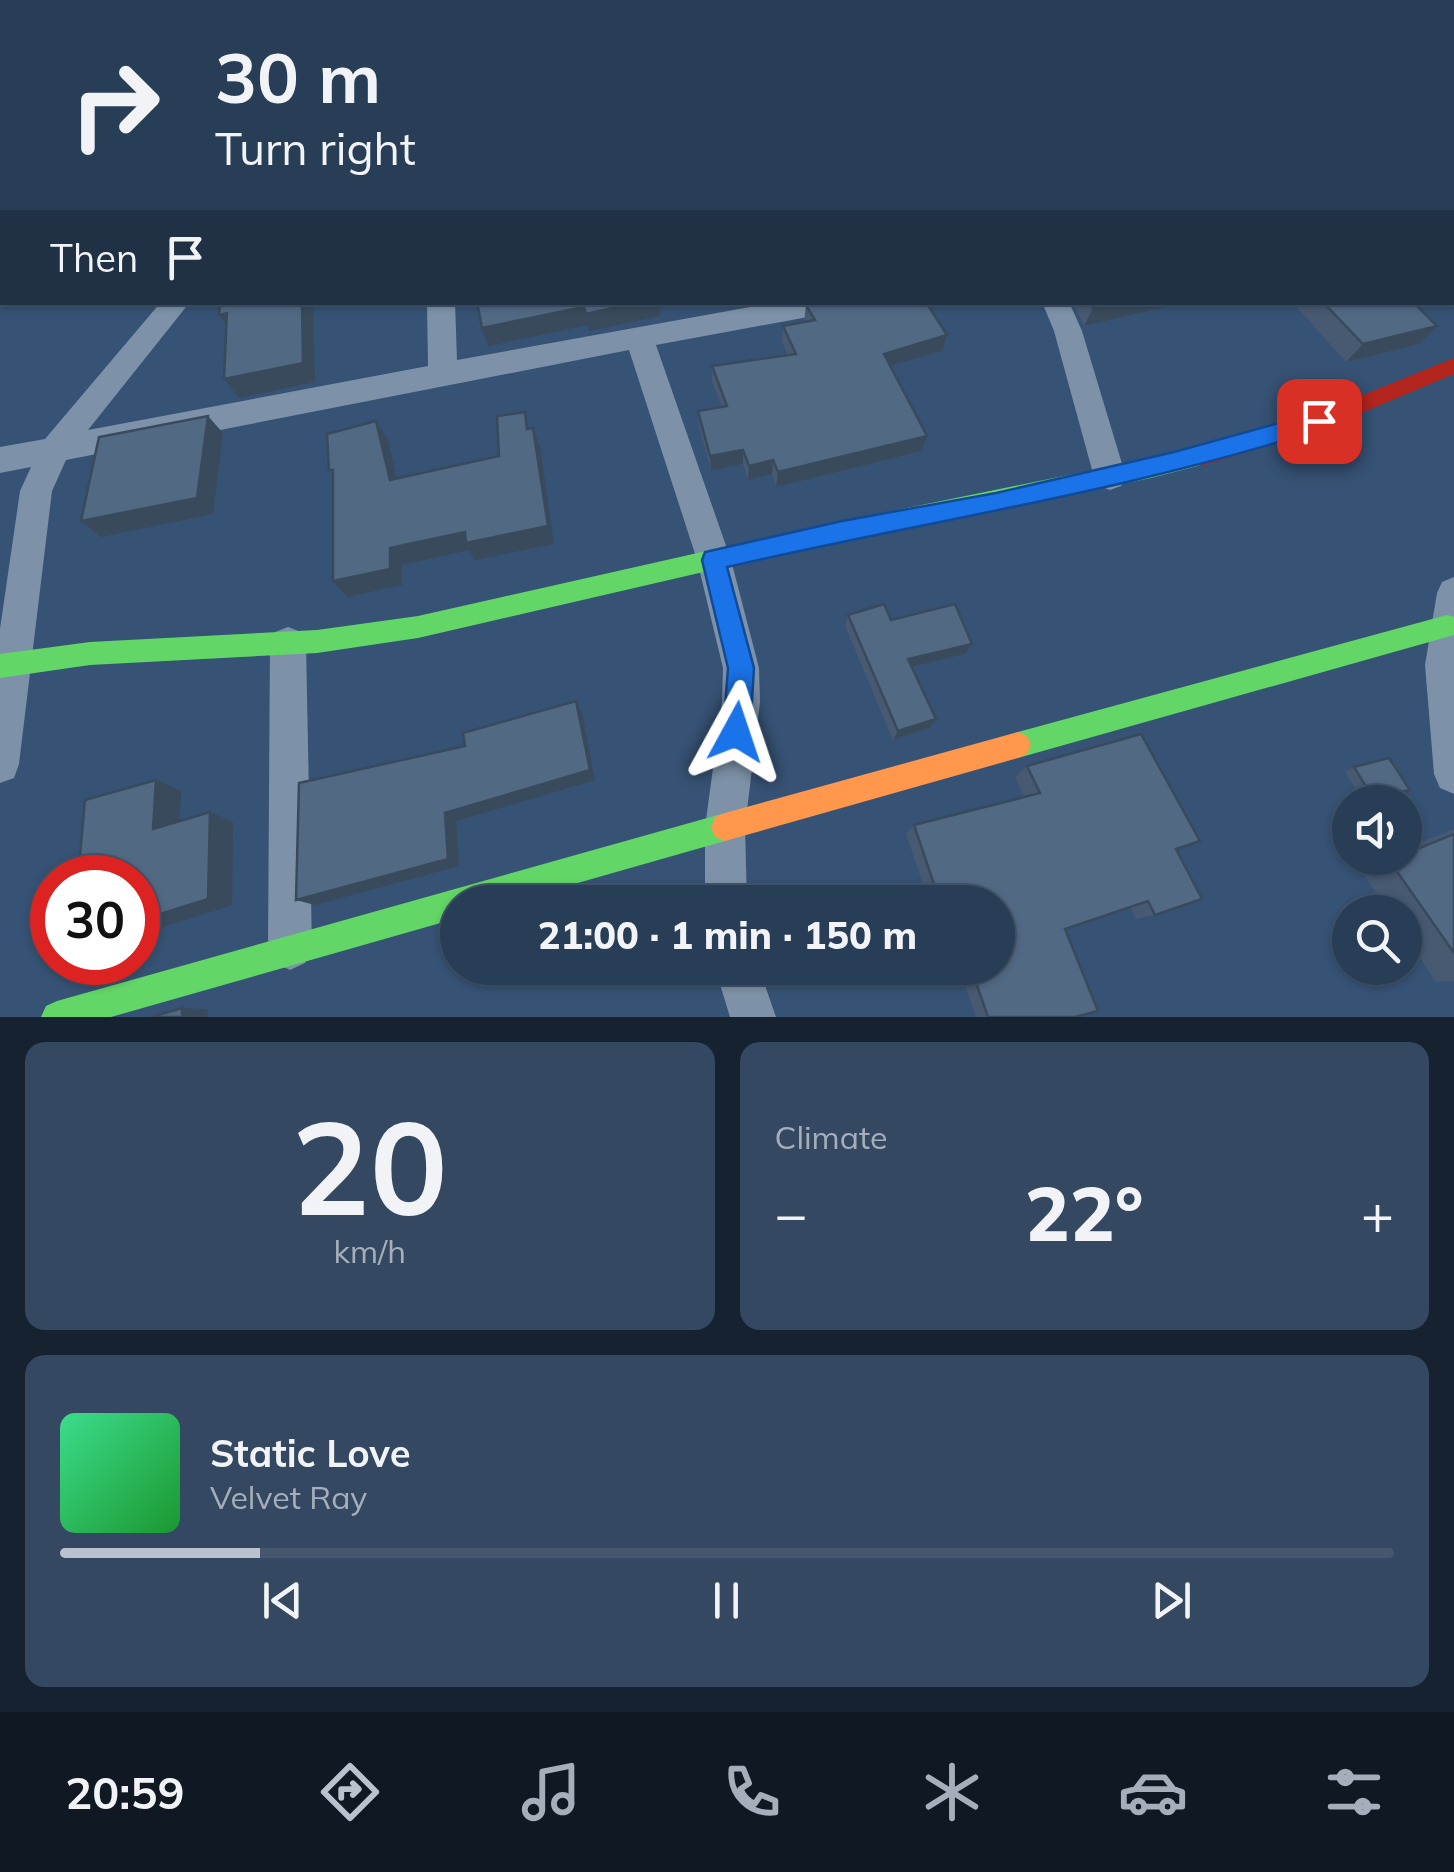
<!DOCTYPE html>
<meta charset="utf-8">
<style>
body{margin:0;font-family:Mulish,sans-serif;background:#344961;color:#f1f3f6;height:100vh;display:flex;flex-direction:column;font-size:38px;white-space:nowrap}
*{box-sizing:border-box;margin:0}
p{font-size:32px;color:#a5aeba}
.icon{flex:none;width:55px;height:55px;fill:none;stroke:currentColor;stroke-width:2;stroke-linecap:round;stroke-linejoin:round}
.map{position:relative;height:1017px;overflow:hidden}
.sheet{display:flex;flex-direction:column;gap:25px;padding:25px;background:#162230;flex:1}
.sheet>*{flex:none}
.top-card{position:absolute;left:0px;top:0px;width:1455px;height:305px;box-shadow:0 2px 8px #0004,0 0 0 2px #44576d;background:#283e57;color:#f1f3f6;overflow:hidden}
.controls{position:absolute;left:1332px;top:785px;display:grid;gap:20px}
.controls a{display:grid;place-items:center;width:90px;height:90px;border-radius:50%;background:#283e57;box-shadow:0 2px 8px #0004,0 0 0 2px #44576d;font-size:50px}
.speed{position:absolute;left:30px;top:855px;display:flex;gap:20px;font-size:50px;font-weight:700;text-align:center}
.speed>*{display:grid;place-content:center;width:130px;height:130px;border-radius:50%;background:#283e57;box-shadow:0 2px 8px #0004,0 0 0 2px #44576d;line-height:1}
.speed .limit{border:15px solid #d22;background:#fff;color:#111}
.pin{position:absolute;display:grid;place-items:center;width:85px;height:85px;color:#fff;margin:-42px;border-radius:20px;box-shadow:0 5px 15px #0006}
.me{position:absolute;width:110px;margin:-55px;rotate:5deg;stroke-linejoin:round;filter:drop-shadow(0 0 8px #0008)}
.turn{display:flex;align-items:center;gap:35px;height:210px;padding:0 50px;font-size:45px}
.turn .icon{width:130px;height:130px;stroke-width:2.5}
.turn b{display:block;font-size:70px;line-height:85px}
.then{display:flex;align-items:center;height:95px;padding:0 50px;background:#0003;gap:20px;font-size:38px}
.big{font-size:75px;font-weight:800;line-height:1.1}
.sheet .card{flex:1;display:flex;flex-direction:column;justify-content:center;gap:15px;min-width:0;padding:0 35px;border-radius:20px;background:#344961}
.sheet .dial{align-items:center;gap:0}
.dial b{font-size:130px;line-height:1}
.song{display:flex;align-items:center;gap:30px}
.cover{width:120px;height:120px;border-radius:15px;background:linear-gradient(135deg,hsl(150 70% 55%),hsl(130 70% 35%))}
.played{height:10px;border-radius:5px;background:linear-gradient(90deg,#b9c2ce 15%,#44576d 15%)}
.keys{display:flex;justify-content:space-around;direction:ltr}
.heat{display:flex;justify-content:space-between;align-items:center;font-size:55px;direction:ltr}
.sheet .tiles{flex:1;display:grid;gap:25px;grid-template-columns:1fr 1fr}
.card:last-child{grid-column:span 2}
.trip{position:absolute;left:440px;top:885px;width:575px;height:100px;border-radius:50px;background:#283e57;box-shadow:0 2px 8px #0004,0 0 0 2px #44576d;font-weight:800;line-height:100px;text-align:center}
.tabs{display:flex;height:160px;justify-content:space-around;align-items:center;background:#101923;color:#a5aeba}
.tabs .icon{width:70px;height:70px}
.tabs .on{color:#b9c2ce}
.tabs b{font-size:45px;color:#f1f3f6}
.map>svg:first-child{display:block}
</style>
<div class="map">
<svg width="1454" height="1017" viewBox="0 0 1454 1017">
<rect width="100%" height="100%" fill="#365274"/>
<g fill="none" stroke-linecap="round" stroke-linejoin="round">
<!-- street -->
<g fill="#7d92a8" fill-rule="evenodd">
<polygon points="917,0 938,0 939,2 919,2"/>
<polygon points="1245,0 1267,0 1268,2 1247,2"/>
<rect x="0" y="45" width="2" height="12"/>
<rect x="1452" y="151" width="2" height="15"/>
<rect x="0" y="203" width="2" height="16"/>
<polygon points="161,302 190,302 88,430 428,366 427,302 455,302 457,360 778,302 848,302 845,309 835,312 656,345 731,560 759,668 760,702 745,827 747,902 705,902 705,827 722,702 723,668 697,560 629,350 66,460 52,491 19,764 14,778 0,783 0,629 20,491 31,467 0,473 0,447 45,439"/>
<polygon points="1042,302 1069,302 1082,331 1126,477 1121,486 1110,490 1099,486 1094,477 1054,331"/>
<polygon points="1454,577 1454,794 1440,788 1434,774 1425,665 1437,593 1442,582"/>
<polygon points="288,627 301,632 306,644 312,948 305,963 290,970 275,963 268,948 270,644 275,632"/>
<polygon points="715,968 759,968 776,1017 730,1017"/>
</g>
<!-- fast -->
<g fill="#63d668" fill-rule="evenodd">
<polygon points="1201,448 1209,451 1212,457 1209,463 1151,478 799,550 418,638 317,653 90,665 0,678 0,654 90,642 317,630 418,616 799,530"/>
<polygon points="1447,615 1454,617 1454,635 1447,637 1018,758 1009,754 1005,745 1009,736 1018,732"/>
<polygon points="725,813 735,817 739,827 735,837 725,841 511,902 458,902 458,918 111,1017 41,1017 46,1006 57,1001"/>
</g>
<!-- slow -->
<polygon fill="#ff974d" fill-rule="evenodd" points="1018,732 1027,736 1031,745 1027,754 1018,758 725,841 715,837 711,827 715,817 725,813"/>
<!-- jam -->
<polygon fill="#b3261e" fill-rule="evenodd" points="1454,358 1454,374 1316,432 1201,466 1193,463 1190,457 1193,451 1304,419"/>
</g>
<!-- wall -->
<g fill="#475a72">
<polygon points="1073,302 1186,302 1084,326"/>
<polygon points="1292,302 1413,302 1419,344 1346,362"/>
<polygon points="806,305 947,335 942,351 890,366 927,436 922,451 776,487 772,474 748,480 743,464 711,470 699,426 698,411 722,407 712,382 712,366 788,355 782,342 783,326 804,322"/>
<polygon points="848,615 891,620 965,654 912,667 936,719 930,728 893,740 845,626"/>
<polygon points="1027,766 1177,849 1155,915 1136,919 1130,907 1065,929 1075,1017 976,1017 959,968 998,968 998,902 929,902 906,834 914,825 1024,797 1015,777"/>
<polygon points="1354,767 1399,793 1363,802 1345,771"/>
<polygon points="1454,829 1454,981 1436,982 1405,936 1405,912 1389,912 1359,868 1384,858 1405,858 1405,849"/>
</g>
<!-- shaded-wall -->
<g fill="#394a5c">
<polygon points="717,0 756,0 746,2 704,2"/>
<polygon points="2,9 2,39 0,44 0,13"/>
<polygon points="302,302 313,302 315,382 239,398 224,379"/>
<polygon points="638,302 659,302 660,316 589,331 586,314"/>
<polygon points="1118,302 1186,302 1084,326 1093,308"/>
<polygon points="584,307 588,325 488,346 482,328"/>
<polygon points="227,313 233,334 219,315"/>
<polygon points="1437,326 1419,344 1346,362 1363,344"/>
<polygon points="947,335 942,351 880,369 884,354"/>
<polygon points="208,416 223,433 213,514 101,537 81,521"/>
<polygon points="376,421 388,440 401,498 390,480"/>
<polygon points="533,428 540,447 554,544 475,560 469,550 402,565 402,585 347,597 333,581 390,548"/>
<polygon points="927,436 922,451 776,487 778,472"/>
<polygon points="743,450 743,464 711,470 710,456"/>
<polygon points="773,460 772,474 748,480 749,466"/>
<polygon points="972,644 965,654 903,669 908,659"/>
<polygon points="576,701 582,713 595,780 456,821 459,866 315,905 296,900 445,813"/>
<polygon points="936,719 930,728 893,740 898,731"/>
<polygon points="156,780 181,791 179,837 153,829"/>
<polygon points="210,812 233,822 232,905 138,935 138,921"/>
<polygon points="182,1008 208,1009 207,1017 182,1017"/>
</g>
<!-- building -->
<g fill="#526984" stroke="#394a5c" stroke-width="2.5">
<polygon points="0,0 7,0 6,2 2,2 2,9 0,13"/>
<polygon points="17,0 48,0 47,2 17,2"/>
<polygon points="342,0 459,0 458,2 327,2"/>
<polygon points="505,0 620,0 621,2 506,2"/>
<polygon points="689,0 717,0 704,2 690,2"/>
<polygon points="966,0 1100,0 1103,2 955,2"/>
<polygon points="1452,174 1454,175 1454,201 1452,201"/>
<polygon points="1452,202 1454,203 1454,232 1452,232"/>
<polygon points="220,302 302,302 303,363 224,379 227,313 219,315"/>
<polygon points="477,302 638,302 586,314 584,307 482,328"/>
<polygon points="820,302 926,302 947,335 884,354 927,436 778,472 773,460 749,466 743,450 710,456 698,411 727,406 712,366 796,354 783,326 815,320 806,305"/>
<polygon points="1090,302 1118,302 1093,308"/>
<polygon points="1323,302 1413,302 1437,326 1363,344"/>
<polygon points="525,412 527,429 533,428 548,526 466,543 465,532 390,548 390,569 333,581 333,470 329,470 327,434 376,421 390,480 499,456 497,416"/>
<polygon points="208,416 197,498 81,521 99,437"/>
<polygon points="884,604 891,620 955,604 972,644 908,659 936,719 898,731 848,615"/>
<polygon points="576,701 590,770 445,813 448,859 296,900 299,783 465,746 463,733"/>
<polygon points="1141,734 1200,841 1176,849 1202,899 1155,915 1148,901 1065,929 1098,1011 1075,1017 988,1017 971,968 998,968 998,902 940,902 914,825 1040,793 1027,766"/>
<polygon points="1389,758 1410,790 1373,798 1354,767"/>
<polygon points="156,780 153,829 210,812 208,899 138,921 138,878 78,878 85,800"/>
<polygon points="1454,834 1454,953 1389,860 1397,858 1405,858 1405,854"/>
<polygon points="182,1008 182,1017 151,1017"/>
</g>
<!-- route -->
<path fill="#1a73e8" stroke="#114b97" stroke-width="2.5" d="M1319,412L1330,421L1327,427C1131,491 927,521 727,567L754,668L750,732L746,742L736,746L727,742L723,732L728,668L702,560L705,552L842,521L996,493L1174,452Z"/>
</svg>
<div class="controls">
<a><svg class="icon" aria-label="sound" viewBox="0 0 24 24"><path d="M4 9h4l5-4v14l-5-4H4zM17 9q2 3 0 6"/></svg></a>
<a><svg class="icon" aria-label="search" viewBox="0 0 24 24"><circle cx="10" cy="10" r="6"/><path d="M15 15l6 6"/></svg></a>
</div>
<div class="speed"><div class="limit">30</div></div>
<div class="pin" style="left:1319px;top:421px;background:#d93025"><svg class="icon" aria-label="arrive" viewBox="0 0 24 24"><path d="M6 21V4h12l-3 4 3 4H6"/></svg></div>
<svg class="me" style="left:736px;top:732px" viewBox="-20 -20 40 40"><path d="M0-17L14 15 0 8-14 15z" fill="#1a73e8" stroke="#fff" stroke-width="4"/></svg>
<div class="trip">21:00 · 1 min · 150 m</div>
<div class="top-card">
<div class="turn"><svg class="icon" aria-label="right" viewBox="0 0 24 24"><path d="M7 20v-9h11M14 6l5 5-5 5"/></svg><div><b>30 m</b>Turn right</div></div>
<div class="then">Then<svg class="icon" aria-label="arrive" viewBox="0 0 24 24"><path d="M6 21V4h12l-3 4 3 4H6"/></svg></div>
</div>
</div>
<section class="sheet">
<div class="tiles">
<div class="card dial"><b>20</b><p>km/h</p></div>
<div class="card"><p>Climate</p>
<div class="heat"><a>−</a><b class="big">22°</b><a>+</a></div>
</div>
<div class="card">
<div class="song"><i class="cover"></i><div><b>Static Love</b><p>Velvet Ray</p></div></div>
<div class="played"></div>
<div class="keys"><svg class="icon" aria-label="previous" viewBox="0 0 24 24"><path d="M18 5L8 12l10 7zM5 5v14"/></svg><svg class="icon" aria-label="pause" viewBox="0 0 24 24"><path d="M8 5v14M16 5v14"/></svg><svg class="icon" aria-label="next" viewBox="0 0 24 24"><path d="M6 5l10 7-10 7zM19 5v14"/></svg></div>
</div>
</div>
</section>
<nav class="tabs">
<b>20:59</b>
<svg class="icon on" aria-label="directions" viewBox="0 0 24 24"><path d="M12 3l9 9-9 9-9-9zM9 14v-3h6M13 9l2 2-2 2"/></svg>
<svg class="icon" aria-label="music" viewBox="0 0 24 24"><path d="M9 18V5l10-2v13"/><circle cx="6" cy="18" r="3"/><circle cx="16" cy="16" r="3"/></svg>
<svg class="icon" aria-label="phone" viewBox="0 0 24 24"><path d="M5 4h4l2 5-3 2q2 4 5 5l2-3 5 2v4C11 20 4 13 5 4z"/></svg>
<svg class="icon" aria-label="climate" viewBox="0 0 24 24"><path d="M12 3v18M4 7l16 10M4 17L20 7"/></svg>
<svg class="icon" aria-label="car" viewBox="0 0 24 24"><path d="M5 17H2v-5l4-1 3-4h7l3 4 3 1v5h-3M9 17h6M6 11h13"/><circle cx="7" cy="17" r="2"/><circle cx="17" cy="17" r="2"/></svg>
<svg class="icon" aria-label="filters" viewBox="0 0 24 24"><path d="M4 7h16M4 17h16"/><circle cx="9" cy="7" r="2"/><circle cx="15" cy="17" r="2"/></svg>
</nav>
